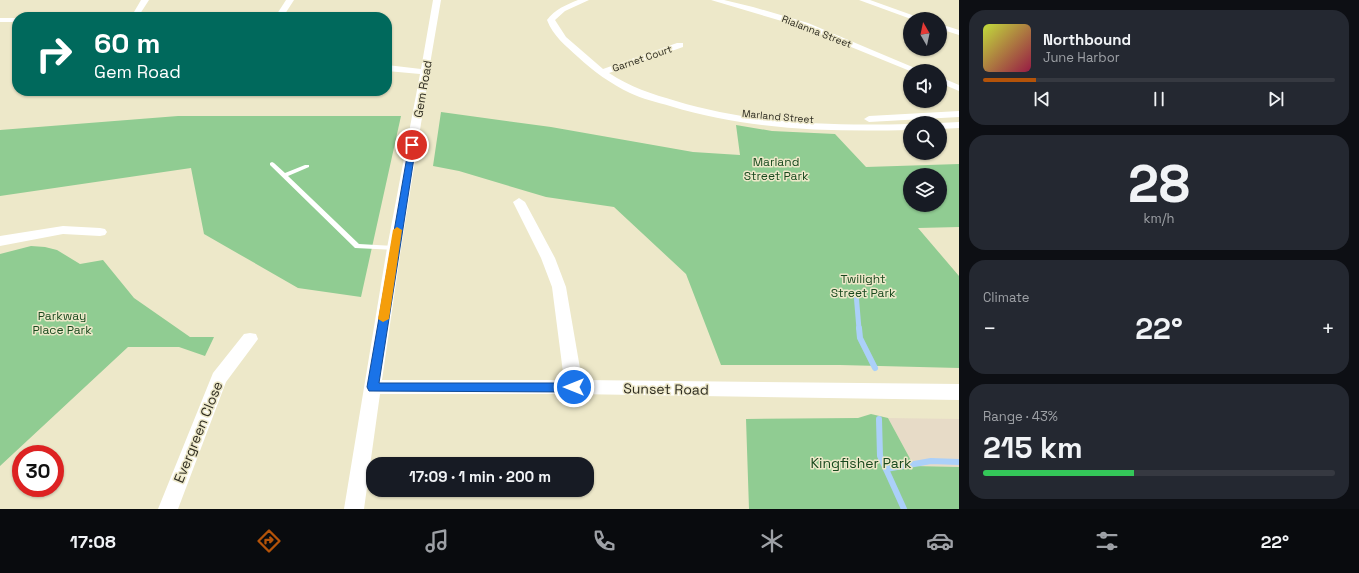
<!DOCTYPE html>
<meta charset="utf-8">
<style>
body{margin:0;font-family:"Space Grotesk",sans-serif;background:#242831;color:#f1f3f6;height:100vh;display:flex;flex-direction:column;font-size:15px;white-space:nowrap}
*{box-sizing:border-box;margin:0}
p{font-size:13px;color:#9ea1a6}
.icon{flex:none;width:22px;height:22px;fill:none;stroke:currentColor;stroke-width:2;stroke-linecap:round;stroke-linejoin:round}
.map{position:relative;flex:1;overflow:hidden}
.drawer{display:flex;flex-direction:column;gap:10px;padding:10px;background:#0d0f14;width:400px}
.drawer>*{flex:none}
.top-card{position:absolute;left:12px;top:12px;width:380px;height:84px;border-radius:16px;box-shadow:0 1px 3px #0004;background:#00695c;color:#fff;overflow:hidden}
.needle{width:26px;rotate:351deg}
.controls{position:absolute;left:903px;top:12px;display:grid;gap:8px}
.controls a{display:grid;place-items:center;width:44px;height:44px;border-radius:50%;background:#171b24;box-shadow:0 1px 3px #0004;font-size:20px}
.speed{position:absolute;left:12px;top:445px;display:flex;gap:8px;font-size:20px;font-weight:700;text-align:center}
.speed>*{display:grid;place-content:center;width:52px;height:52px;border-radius:50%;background:#171b24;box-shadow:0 1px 3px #0004;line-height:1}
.speed .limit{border:6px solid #d22;background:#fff;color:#111}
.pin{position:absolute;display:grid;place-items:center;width:34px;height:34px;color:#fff;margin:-17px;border:2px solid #fff;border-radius:50%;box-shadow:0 1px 4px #0007}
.me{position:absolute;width:44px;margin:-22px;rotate:270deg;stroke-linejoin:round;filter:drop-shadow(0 0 3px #0008)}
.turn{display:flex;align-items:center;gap:14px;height:84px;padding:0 16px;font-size:18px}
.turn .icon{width:52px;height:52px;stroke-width:2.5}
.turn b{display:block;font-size:28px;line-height:34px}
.big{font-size:30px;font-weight:600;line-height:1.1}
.drawer .tile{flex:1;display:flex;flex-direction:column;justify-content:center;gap:6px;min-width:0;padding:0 14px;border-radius:16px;background:#242831}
.drawer .dial{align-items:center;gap:0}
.dial b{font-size:52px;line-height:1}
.song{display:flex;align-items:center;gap:12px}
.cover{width:48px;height:48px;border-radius:6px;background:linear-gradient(135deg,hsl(70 70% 55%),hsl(340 70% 35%))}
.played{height:4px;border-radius:2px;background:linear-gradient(90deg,#b45309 15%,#363941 15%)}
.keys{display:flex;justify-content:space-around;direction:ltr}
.heat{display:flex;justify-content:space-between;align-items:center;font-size:22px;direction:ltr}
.charge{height:6px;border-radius:3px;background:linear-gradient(90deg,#34c759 43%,#363941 0)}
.trip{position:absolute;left:366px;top:457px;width:228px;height:40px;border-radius:16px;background:#171b24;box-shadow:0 1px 3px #0004;font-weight:600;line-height:40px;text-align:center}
.tab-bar{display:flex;height:64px;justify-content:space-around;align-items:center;background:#090b0e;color:#9ea1a6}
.tab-bar .icon{width:28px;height:28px}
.tab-bar .current{color:#b45309}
.tab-bar b{font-size:18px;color:#f1f3f6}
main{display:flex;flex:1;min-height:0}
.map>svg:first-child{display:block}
</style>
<main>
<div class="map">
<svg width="959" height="509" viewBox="0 0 959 509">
<rect width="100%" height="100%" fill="#ede8c9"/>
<!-- industrial -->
<polygon fill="#e7dbc7" points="888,418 959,419 959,467 914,466"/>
<!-- green -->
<g fill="#90cc92" fill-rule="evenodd">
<path d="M441,112L551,127L693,152L740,155L736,125L772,131L835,134L866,167L959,164V227L918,228L959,276V368L840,365H721L686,274L614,207L546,197L459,171L433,166ZM910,175H940V205H910Z"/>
<polygon points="178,116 401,116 361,297 298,288 204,234 191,168 0,196 0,130"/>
<polygon points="31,246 45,247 57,250 80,264 103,260 134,298 190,337 214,337 205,356 179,347 128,347 0,466 0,254"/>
<polygon points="871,414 888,418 914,466 959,467 959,509 749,509 746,419 858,418"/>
</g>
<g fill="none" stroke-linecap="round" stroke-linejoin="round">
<!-- stream-far1 -->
<polyline stroke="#abd0f9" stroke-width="5" points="856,293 859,329"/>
<!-- stream -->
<g stroke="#abd0f9" stroke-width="6">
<polyline points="859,328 860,338 875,368"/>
<polyline points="879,419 880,456 904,509"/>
<polyline points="886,469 931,461 959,462"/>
</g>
<!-- service -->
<polygon fill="#fff" fill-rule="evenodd" points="272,162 274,163 285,173 305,165 309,165 309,167 288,176 359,244 394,246 396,246 397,248 396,250 355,248 270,165 270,163"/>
<!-- minor -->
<g fill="#fff" fill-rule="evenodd">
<polygon points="141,0 149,0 138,17 67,17 71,15 134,12"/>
<polygon points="286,0 294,0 283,17 275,17"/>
<polygon points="433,0 441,0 429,70 431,72 429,74 401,248 382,380 564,380 552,287 541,258 513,202 519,198 525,202 555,258 566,287 582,380 959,384 959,400 574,394 380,394 364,509 344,509 387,248 420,74 387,71 387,65 421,69"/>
<path d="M578,0H589L565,11L555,20L566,37L603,69L677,43H683V47L609,73C630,87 652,94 676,101C752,124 831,126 910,124V130C829,132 749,130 670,106C657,102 642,99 630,93C611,84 593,71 578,57C566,46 553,36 547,20C555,9 566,5 578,0Z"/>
<polygon points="711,0 724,0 753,7 808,23 922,71 910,71 802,27"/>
<polygon points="859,0 870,0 923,19 911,19"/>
<rect x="0" y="18" width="17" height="4"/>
<polygon points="940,24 959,30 959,35 940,29"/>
<polygon points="940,77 959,85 959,91 940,83"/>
<polygon points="959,111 959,117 869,122 864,119 869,116"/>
<polygon points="959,122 959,128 940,129 939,123"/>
<polygon points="63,226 100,228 105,229 107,232 105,235 100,236 63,234 0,246 0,236"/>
<polygon points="250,333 256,334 258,339 226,382 178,509 158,509 213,373 244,334"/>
</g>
</g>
<!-- route -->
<polygon fill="#1a73e8" stroke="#114b97" points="412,143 416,145 379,383 574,383 578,384 580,387 578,391 574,392 369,391 367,387 409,145"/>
<!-- slow -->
<polygon fill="#f59e0b" points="397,227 402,230 389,319 383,322 378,319 393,230"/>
<g text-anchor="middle" stroke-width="3" stroke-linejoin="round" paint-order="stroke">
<!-- far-street labels -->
<g font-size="10" fill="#2d2b20" stroke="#ede8c9">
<text transform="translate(817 31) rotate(21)" y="4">Rialanna Street</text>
<text transform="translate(642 58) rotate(-19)" y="4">Garnet Court</text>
<text transform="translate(778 116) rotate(5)" y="4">Marland Street</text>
</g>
<!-- street labels -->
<g font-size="12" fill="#2d2b20" stroke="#ede8c9">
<text transform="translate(423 89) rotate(-80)" y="4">Gem Road</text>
</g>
<!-- park labels -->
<g font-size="12" fill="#19491e" stroke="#ede8c9">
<text x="776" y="166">Marland<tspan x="776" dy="14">Street Park</tspan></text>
<text x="863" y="283">Twilight<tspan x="863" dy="14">Street Park</tspan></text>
<text x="62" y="320">Parkway<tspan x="62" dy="14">Place Park</tspan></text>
</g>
<!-- near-street labels -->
<g font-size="14" fill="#2d2b20" stroke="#ede8c9">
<text transform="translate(666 389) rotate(1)" y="5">Sunset Road</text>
<text transform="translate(198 432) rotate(-68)" y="5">Evergreen Close</text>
</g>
<!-- near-park labels -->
<g font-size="14" fill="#19491e" stroke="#ede8c9">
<text x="861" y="468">Kingfisher Park</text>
</g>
</g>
</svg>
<div class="controls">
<a><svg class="needle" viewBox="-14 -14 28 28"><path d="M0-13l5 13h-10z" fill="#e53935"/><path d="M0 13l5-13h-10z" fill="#9ea1a6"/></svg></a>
<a><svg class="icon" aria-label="sound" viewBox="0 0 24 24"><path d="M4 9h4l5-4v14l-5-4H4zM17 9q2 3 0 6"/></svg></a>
<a><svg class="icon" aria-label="search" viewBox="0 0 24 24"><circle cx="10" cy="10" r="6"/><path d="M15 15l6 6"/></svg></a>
<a><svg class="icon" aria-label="layers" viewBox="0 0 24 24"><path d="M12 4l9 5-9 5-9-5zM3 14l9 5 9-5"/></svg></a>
</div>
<div class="speed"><div class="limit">30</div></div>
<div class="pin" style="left:412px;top:145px;background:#d93025"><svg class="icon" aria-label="arrive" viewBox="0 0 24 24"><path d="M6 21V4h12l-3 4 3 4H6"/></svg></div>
<svg class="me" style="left:574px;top:387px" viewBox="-20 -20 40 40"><circle r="17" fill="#1a73e8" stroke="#fff" stroke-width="3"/><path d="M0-11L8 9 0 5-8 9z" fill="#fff"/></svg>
<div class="trip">17:09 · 1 min · 200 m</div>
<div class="top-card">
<div class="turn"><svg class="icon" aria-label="right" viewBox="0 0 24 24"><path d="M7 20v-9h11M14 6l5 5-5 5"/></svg><div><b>60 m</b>Gem Road</div></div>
</div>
</div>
<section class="drawer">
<div class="tile">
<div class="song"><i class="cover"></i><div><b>Northbound</b><p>June Harbor</p></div></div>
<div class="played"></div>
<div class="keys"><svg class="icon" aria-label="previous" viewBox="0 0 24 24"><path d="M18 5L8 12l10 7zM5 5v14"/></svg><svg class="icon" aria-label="pause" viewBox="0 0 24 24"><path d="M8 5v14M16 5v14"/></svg><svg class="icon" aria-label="next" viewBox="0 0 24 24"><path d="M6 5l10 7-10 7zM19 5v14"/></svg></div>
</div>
<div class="tile dial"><b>28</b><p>km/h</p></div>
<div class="tile"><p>Climate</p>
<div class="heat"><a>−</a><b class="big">22°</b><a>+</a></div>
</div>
<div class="tile"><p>Range · 43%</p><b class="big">215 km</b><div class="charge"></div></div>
</section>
</main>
<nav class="tab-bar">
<b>17:08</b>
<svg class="icon current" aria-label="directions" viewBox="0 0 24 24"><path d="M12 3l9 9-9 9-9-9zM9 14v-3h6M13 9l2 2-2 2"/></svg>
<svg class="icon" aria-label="music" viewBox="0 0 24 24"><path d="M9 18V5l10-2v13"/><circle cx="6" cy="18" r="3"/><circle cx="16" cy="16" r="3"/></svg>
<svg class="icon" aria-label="phone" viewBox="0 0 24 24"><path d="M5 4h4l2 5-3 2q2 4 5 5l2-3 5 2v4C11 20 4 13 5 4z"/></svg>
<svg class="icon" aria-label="climate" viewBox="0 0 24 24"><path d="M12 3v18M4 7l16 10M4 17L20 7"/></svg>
<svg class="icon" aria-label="car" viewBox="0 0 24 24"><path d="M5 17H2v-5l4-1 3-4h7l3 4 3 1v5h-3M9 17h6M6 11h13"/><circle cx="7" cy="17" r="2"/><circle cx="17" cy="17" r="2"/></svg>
<svg class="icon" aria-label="filters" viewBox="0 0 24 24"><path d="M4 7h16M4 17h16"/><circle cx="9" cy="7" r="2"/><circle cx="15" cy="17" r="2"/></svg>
<b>22°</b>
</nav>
